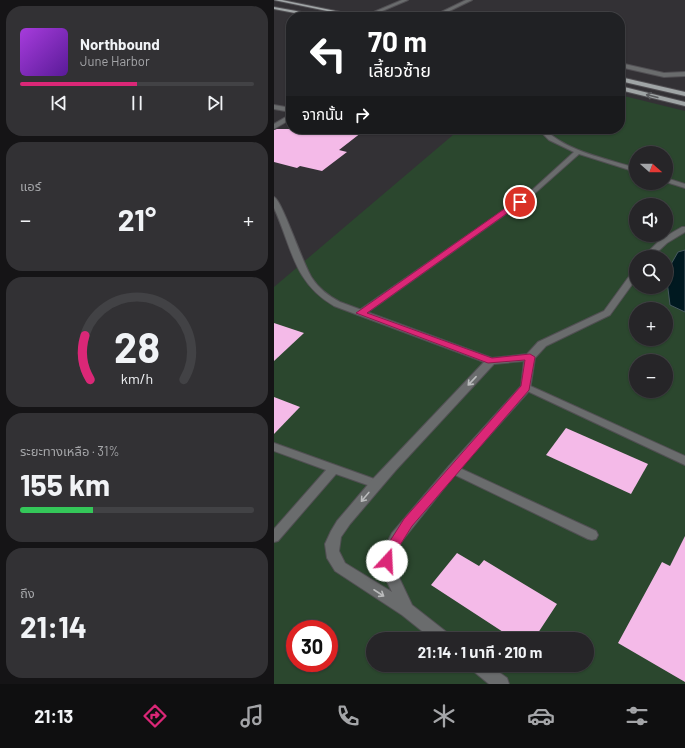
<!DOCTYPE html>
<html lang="th">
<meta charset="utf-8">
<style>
body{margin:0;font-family:Barlow,"Noto Sans Thai",sans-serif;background:#323134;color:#f1f3f6;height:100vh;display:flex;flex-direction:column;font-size:15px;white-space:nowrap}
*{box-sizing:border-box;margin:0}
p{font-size:13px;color:#a4a5a8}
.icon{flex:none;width:22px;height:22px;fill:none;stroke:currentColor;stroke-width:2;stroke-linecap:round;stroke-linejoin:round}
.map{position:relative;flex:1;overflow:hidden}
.sheet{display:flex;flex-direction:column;gap:6px;padding:6px;background:#151416;width:274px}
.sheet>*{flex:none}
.top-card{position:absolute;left:12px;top:12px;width:339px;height:122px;border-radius:16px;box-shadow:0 1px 3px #0004,0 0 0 1px #424245;background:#202124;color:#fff;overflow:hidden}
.needle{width:26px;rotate:111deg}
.tools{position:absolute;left:355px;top:146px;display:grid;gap:8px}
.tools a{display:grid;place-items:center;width:44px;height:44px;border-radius:50%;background:#262528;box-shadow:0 1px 3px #0004,0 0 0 1px #424245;font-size:20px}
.speed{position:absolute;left:12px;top:620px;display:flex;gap:8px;font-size:20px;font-weight:700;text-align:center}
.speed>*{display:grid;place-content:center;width:52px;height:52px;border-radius:50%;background:#262528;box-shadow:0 1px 3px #0004,0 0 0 1px #424245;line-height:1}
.speed .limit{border:6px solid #d22;background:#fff;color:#111}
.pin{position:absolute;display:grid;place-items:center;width:34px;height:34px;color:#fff;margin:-17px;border:2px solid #fff;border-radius:50%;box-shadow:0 1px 4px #0007}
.me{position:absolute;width:44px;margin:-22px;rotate:20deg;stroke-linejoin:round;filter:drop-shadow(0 0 3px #0008)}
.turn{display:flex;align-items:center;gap:14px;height:84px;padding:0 16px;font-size:18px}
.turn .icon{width:52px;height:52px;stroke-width:2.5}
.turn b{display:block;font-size:28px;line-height:34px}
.then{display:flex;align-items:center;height:38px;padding:0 16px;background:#0003;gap:8px;font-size:15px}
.big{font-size:30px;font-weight:700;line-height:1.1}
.sheet .card{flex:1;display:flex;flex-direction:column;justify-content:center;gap:6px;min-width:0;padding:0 14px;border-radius:16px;background:#323134}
.sheet .dial{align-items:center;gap:0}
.dial svg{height:104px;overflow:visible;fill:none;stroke:#424245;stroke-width:7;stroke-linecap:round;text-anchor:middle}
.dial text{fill:#f1f3f6;stroke:none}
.song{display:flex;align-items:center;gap:12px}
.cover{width:48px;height:48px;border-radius:6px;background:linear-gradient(135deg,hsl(280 70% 55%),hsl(270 70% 35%))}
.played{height:4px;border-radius:2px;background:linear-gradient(90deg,#db2777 50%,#424245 50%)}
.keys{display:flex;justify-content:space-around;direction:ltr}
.heat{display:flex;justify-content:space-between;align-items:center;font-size:22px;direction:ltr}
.charge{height:6px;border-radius:3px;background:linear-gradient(90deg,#34c759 31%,#424245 0)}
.trip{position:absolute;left:92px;top:632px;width:228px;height:40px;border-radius:20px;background:#262528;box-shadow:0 1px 3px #0004,0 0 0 1px #424245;font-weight:700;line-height:40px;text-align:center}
.tab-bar{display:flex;height:64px;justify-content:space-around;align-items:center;background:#0f0f10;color:#a4a5a8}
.tab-bar .icon{width:28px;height:28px}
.tab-bar .current{color:#db2777}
.tab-bar b{font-size:18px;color:#f1f3f6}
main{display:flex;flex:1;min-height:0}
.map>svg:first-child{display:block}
</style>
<main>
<section class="sheet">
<div class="card">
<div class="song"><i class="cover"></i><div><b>Northbound</b><p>June Harbor</p></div></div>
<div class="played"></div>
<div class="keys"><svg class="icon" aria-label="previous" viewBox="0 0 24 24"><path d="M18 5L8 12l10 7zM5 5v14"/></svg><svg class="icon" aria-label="pause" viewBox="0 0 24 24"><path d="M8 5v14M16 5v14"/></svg><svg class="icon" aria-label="next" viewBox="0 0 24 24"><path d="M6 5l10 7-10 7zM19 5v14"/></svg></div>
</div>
<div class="card"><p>แอร์</p>
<div class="heat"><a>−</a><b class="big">21°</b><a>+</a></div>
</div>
<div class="card dial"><svg viewBox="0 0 100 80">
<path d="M14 69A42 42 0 1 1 86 69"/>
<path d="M14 69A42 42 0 0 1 10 35" stroke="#db2777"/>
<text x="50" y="56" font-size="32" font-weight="700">28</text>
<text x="50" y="72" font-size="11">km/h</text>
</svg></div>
<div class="card"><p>ระยะทางเหลือ · 31%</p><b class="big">155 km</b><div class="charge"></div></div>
<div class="card"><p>ถึง</p><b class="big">21:14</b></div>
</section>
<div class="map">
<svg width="411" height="684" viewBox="0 0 411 684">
<rect width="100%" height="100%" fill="#333135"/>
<!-- green -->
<path fill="#2b472e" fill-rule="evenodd" d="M346,95L411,111V684H0V287L186,129H346ZM362,153H392V183H362ZM362,205H392V235H362ZM362,257H392V287H362ZM362,309H392V339H362ZM362,361H392V391H362ZM21,629H55V663H21ZM99,639H313V665H99Z"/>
<!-- water -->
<polygon fill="#001920" stroke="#48595f" points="411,250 411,312 396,305 392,273 404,252"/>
<!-- building -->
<g fill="#f4bae8">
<polygon points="3,129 92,129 65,150 73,152 48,171 26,166 23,168 0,162 0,130"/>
<polygon points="0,323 30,333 0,361"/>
<polygon points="0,397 26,407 0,434"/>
<polygon points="292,428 374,464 357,494 272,455"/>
<polygon points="411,536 411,682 344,643 388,562 396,566"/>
<polygon points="183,553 205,566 210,560 283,604 260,639 240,639 157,585"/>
</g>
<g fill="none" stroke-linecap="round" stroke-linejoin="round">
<defs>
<g id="lane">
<path d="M264,129H270C294,152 331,158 362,168V172L305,154L260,194L90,315H84L83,313L84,311L256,192L300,152L275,140Z"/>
<polygon points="392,178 411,184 411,188 392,182"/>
<polygon points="252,384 411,456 411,465 249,389 247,387 249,385"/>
<polygon points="0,443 106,481 108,484 106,487 102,488 62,474 4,541 0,542 0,529 52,470 0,451"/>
<polygon points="179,465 322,531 324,535 322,539 318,540 314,539 175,472 174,469 175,466"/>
</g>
<g id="street">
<polygon points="128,0 134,0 94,17 88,17"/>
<polygon points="192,0 198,0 163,17 157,17"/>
<polygon points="346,63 390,73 411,72 411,76 390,77 346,67"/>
<polygon points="0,105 17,108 17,112 0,109"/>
<polygon points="17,114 17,119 0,129 0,124"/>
<path d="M0,197C8,200 29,265 38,278C45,289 55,296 66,302L218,358L253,354L264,342L330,311L359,271L362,270V279L336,315L272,346L261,358L256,390L183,472L128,541L122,552L121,569L138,605L175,634L177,639H158L128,615L61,571L53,558L51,544L57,531L63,521L97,481L210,362L60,306C19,282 18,247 0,208ZM250,361L247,386L175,466L118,533L108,552L107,569L118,592L71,563L65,551L67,537L76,524L122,470L220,364Z"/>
<polygon points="408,227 411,227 411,232 393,243 378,257 369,257 387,239"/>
<polygon points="195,665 215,665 233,678 235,684 215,684 198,670"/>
</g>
<g id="primary">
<polygon points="0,0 8,0 91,17 82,17"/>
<polygon points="0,7 50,16 52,17 42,17 0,9"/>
<polygon points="346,77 411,92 411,96 346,81"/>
<polygon points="346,86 411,102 411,106 346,90"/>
</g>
</defs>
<!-- lane casing -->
<use href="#lane" stroke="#514f53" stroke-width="2"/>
<!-- street casing -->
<use href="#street" stroke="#514f53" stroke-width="2"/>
<!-- primary casing -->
<use href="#primary" stroke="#514f53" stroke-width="2"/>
<!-- lane -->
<use href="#lane" fill="#6a6c6d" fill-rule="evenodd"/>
<!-- street -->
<use href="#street" fill="#6a6c6d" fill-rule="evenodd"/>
<!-- primary -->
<use href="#primary" fill="#a0a5a6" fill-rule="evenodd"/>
</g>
<!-- one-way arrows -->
<defs><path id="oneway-shaft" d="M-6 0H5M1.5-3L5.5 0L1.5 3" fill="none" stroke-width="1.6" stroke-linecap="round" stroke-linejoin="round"/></defs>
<use stroke="#595a5d" href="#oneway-shaft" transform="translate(378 96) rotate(-166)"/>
<g stroke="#babbbc">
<use href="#oneway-shaft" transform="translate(198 381) rotate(133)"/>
<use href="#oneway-shaft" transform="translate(91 497) rotate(130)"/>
<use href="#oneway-shaft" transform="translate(105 593) rotate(33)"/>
</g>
<!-- route -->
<polygon fill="#db2777" stroke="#8e194d" points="243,200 249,202 93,313 218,358 256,354 261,357 255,390 138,526 121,553 118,565 113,567 109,565 107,561 109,552 130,519 247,386 251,360 214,363 82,313"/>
</svg>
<div class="tools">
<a><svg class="needle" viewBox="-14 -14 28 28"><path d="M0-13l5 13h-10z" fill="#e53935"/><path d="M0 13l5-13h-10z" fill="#a4a5a8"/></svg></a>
<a><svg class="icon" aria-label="sound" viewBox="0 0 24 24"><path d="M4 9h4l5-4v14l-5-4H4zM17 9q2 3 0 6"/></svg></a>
<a><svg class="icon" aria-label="search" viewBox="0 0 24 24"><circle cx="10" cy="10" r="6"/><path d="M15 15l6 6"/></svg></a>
<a>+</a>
<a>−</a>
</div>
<div class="speed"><div class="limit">30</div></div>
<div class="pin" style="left:246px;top:202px;background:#d93025"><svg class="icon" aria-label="arrive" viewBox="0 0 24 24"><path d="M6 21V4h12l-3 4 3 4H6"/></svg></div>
<svg class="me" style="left:113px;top:561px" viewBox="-20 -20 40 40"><circle r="19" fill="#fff"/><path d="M0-13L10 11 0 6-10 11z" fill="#db2777"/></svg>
<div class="trip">21:14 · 1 นาที · 210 m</div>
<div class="top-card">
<div class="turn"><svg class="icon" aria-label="left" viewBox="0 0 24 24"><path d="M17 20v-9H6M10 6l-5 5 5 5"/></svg><div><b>70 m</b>เลี้ยวซ้าย</div></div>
<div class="then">จากนั้น<svg class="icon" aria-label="right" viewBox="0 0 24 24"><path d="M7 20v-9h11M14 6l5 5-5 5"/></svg></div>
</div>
</div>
</main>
<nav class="tab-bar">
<b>21:13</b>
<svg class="icon current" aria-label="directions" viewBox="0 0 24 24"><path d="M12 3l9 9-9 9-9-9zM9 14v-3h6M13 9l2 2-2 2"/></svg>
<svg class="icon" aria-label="music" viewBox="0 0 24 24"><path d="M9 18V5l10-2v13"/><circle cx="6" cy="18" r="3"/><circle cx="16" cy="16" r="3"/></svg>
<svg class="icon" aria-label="phone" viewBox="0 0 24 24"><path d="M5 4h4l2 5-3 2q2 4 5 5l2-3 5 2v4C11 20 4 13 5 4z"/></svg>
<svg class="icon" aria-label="climate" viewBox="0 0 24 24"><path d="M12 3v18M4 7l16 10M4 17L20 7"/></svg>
<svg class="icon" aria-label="car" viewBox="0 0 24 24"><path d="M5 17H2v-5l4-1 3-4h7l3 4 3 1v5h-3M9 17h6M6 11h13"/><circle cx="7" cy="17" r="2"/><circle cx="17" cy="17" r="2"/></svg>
<svg class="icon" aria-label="filters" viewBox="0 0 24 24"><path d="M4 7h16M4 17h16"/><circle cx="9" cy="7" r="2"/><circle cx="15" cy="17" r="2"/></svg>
</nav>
